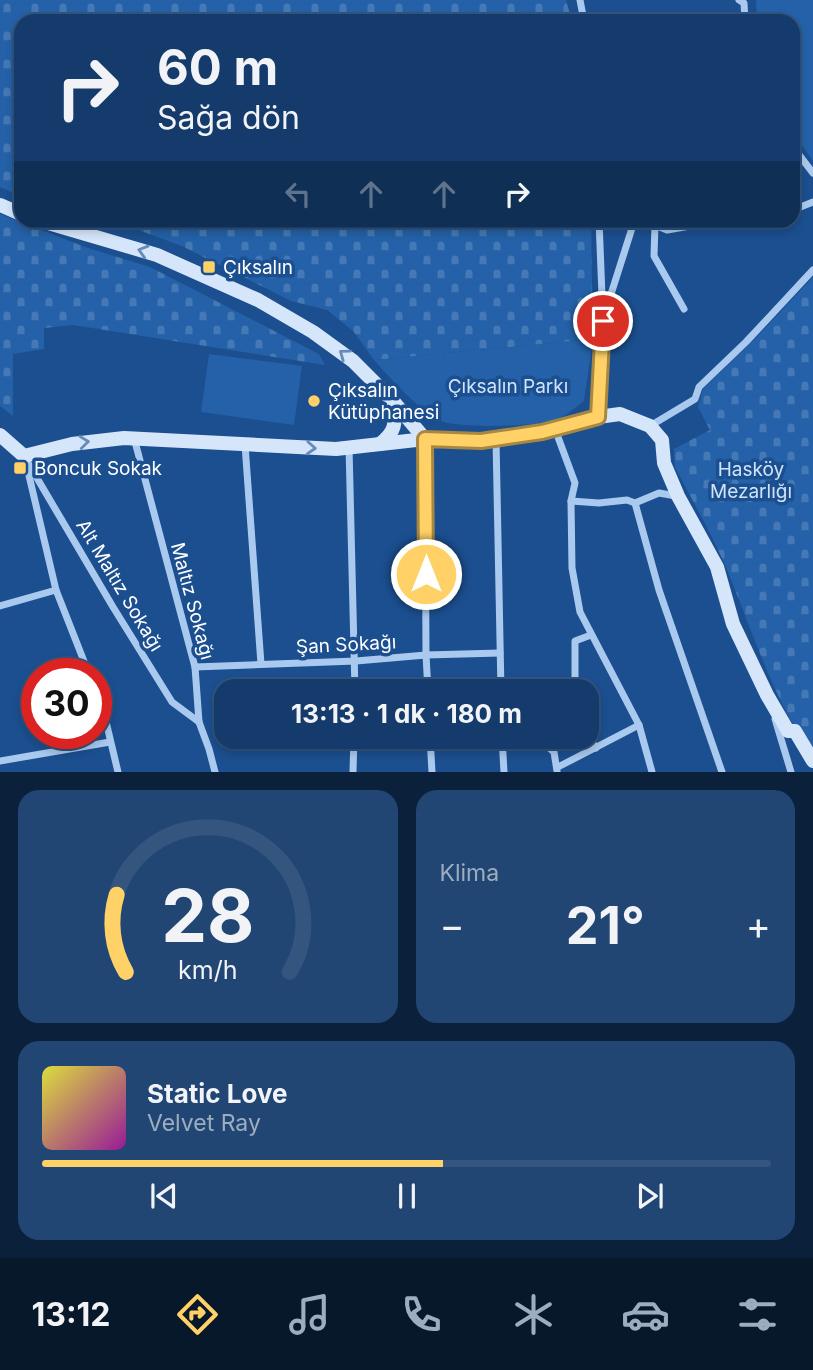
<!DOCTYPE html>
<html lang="tr">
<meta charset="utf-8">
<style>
body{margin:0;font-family:Inter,sans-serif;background:#214673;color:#f1f3f6;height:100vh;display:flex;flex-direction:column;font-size:26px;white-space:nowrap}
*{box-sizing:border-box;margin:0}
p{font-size:23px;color:#9dadc1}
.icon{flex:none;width:38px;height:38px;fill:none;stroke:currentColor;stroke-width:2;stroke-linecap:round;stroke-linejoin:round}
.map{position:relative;height:772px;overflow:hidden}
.details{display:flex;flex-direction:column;gap:18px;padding:18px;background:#0b203b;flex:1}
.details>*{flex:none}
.banner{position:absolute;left:14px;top:14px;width:786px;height:214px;border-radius:21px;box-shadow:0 4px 10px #0003,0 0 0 2px #33557e;background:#143b6b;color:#f1f3f6;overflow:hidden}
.speed{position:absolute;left:21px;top:658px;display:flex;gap:14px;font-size:35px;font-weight:700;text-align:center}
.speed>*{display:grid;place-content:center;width:91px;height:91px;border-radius:50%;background:#143b6b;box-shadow:0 4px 10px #0003,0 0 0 2px #33557e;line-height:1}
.speed .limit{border:10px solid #d22;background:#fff;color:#111}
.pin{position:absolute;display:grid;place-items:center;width:60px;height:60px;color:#fff;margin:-30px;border:4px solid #fff;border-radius:50%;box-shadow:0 2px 7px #0007}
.me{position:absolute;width:77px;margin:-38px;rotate:0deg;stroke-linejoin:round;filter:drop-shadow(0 0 5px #0008)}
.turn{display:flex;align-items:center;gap:24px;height:147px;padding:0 28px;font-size:32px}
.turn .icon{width:91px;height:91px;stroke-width:2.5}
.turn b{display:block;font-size:49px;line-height:60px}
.lanes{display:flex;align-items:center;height:66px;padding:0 28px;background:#0003;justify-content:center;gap:35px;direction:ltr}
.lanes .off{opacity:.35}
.big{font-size:52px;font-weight:700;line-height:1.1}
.details .card{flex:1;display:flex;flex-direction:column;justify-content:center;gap:10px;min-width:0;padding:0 24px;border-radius:21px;background:#214673}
.details .dial{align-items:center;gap:0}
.dial svg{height:182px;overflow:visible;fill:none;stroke:#33557e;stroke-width:7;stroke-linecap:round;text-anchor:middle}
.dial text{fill:#f1f3f6;stroke:none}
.song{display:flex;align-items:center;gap:21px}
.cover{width:84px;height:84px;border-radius:10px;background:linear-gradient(135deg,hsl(60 70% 55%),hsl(300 70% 35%))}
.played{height:7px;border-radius:4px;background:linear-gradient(90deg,#ffd166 55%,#33557e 55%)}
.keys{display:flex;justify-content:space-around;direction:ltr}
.heat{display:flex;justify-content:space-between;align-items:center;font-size:38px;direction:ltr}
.details .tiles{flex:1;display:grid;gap:18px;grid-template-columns:1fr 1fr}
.card:last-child{grid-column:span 2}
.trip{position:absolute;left:214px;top:679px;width:385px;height:70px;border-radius:21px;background:#143b6b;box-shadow:0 4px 10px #0003,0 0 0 2px #33557e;font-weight:700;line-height:70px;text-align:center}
.tabs{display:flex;height:112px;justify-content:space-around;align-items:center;background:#08182b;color:#9dadc1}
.tabs .icon{width:49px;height:49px}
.tabs .on{color:#ffd166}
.tabs b{font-size:32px;color:#f1f3f6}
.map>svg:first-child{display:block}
</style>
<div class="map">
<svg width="813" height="772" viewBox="0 0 813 772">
<defs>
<pattern id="cemetery-stones" width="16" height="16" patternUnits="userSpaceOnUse" patternTransform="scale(1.75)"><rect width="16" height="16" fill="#2461a8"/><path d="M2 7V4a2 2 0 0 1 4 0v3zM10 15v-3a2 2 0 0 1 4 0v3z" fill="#4579b5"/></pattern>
</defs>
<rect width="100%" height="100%" fill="#1b4f8f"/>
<!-- green -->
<g fill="#2461a8">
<polygon points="756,0 813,0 813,161 793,133 793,21 757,21"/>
<path d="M593,339L584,401C576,407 566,416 557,419C538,427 456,429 438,420C420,411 388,376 374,360Z"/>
<polygon points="209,354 302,366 294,425 201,412"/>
</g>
<!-- cemetery -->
<g fill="url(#cemetery-stones)">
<polygon points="0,0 566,0 572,21 21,21 21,196 0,187"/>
<polygon points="0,214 85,247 150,267 319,354 325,365 73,325 44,328 44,349 13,354 13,416 0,406"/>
<polygon points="114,221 591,221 593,339 374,360 353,331 327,310 291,301 182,246"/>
<path d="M813,277V757C774,700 754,636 728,572C713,536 693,502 675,467L674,449L710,430L698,407L703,389L753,341Z"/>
</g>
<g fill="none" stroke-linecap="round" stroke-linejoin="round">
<!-- street -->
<g stroke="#a9c9ee" stroke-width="7">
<polyline points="580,0 584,21"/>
<polyline points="739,0 744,3 745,21"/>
<polyline points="793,147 813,173"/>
<polyline points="793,210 813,202"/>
<polyline points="645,221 667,230 725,220"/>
<polyline points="655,225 654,256 684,309"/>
<polyline points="605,313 633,225 645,220"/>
<polyline points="598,417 603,321 599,220"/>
<polyline points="650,426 695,399 699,387 746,342 813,270"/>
<polyline points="555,429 575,483 571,501 572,568 580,612 639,725 652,772"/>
<polyline points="134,438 195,667 199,722 209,749 215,772"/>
<polyline points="425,439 426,655 428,691"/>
<polyline points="496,439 501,691"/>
<polyline points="245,445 261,664"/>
<polyline points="349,447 355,691"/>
<polyline points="24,456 113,607 172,702 199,722"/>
<polyline points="26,463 56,590 89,674"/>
<polyline points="571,501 599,503 627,500 635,503 659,493 676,496"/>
<polyline points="635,503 659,590 722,772"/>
<polyline points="0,606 56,590"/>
<polyline points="195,667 356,661 426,655 500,653"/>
<polyline points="575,691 575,641 591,635"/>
<polyline points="96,693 103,709 118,772"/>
<polyline points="775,719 791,772"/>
<polyline points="586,733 596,748"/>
<polyline points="430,737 432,772"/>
<polyline points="502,737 504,772"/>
<polyline points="502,738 539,737"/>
<polyline points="538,738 554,752 557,771"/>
<polyline points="0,761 110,742"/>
<polyline points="558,767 639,725"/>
<polyline points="353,772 354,737"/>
</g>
<!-- secondary -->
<g stroke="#d6e6fa" stroke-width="14">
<polyline points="0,205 21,214"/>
<polyline points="38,220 157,255 258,300 313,332 353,361 393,401 425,439"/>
<polyline points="0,435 24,456 72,444 124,438 336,449 425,439 481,441 542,432 598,417 620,414 650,426 662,440 664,463 678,496 717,567 733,624 767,695 788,731 795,731 813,761"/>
<path d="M380,444C396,431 396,424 393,404"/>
</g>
</g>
<!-- one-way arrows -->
<defs><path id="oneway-chevron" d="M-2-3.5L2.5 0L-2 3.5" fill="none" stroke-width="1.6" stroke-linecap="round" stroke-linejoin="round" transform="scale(1.75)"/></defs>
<g stroke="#668bba">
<use href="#oneway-chevron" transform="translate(143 251) rotate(-164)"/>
<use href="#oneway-chevron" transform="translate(344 354) rotate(-144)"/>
<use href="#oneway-chevron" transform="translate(84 442) rotate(-7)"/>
<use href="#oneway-chevron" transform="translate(311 448) rotate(3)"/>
</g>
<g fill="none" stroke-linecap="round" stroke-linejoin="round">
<defs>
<polyline id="route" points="426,574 425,439 481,441 542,432 598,417 603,321"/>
</defs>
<!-- route casing -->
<use href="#route" stroke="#a68842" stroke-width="18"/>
<!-- route -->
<use href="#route" stroke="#ffd166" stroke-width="12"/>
</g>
<!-- markers -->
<g fill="#ffd166" stroke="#1b4f8f" stroke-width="2.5">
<rect x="202" y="260" width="14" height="14" rx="3.5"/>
<circle cx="314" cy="401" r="7"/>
<rect x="13" y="461" width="14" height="14" rx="3.5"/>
</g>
<g text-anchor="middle" stroke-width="7" stroke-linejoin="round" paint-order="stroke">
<!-- poi labels -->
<g font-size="19" fill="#fff" stroke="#1b4f8f" text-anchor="start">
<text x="223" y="274">Çıksalın</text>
<text x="328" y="397">Çıksalın<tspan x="328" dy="22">Kütüphanesi</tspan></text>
<text x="34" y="475">Boncuk Sokak</text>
</g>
<!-- park labels -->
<g font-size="19" fill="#cfe3fa" stroke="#1b4f8f">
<text x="508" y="393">Çıksalın Parkı</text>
<text x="751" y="476">Hasköy<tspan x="751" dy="22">Mezarlığı</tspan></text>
</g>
<!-- street labels -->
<g font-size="19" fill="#fff" stroke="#1b4f8f">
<text transform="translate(120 585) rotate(59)" y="7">Alt Maltız Sokağı</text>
<text transform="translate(193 601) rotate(75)" y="7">Maltız Sokağı</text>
<text transform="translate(346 644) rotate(-3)" y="7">Şan Sokağı</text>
</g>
</g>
</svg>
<div class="speed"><div class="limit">30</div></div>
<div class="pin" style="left:603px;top:321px;background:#d93025"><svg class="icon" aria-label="arrive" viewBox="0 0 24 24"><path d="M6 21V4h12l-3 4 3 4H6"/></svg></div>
<svg class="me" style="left:426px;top:574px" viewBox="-20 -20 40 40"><circle r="17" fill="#ffd166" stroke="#fff" stroke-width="3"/><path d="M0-11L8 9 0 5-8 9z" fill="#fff"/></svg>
<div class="trip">13:13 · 1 dk · 180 m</div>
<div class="banner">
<div class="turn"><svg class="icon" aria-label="right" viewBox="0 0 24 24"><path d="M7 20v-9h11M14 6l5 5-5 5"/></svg><div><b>60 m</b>Sağa dön</div></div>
<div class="lanes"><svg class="icon off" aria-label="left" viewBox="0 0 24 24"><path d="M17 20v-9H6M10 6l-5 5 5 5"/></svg><svg class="icon off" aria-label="ahead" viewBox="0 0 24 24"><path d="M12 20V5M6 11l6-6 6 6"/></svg><svg class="icon off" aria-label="ahead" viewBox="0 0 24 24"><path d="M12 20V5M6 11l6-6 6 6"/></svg><svg class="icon" aria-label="right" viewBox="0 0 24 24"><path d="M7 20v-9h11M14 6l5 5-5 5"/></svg></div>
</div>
</div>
<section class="details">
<div class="tiles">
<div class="card dial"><svg viewBox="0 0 100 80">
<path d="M14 69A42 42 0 1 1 86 69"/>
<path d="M14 69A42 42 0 0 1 10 35" stroke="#ffd166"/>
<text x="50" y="56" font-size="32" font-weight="700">28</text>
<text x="50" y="72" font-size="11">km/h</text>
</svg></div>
<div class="card"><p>Klima</p>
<div class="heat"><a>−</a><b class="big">21°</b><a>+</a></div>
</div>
<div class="card">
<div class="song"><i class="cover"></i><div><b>Static Love</b><p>Velvet Ray</p></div></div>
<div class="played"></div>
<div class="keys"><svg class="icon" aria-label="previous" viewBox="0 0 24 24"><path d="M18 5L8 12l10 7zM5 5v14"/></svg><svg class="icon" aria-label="pause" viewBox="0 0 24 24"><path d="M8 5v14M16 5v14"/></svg><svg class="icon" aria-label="next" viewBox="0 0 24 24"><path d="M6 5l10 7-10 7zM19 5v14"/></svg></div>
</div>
</div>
</section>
<nav class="tabs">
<b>13:12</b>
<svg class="icon on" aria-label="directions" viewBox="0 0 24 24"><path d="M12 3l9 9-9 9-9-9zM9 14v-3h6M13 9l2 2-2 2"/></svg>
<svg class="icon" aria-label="music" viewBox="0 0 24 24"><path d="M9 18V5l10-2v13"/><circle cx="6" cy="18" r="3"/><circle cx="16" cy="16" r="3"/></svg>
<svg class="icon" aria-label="phone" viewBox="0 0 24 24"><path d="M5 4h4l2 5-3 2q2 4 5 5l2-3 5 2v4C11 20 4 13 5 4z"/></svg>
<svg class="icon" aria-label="climate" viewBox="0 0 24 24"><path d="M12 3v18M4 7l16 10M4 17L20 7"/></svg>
<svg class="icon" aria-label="car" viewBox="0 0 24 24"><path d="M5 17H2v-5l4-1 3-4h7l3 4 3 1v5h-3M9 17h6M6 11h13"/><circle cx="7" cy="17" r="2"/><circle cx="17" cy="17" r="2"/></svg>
<svg class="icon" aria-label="filters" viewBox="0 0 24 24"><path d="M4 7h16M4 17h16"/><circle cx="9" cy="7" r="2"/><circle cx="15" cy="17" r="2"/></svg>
</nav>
